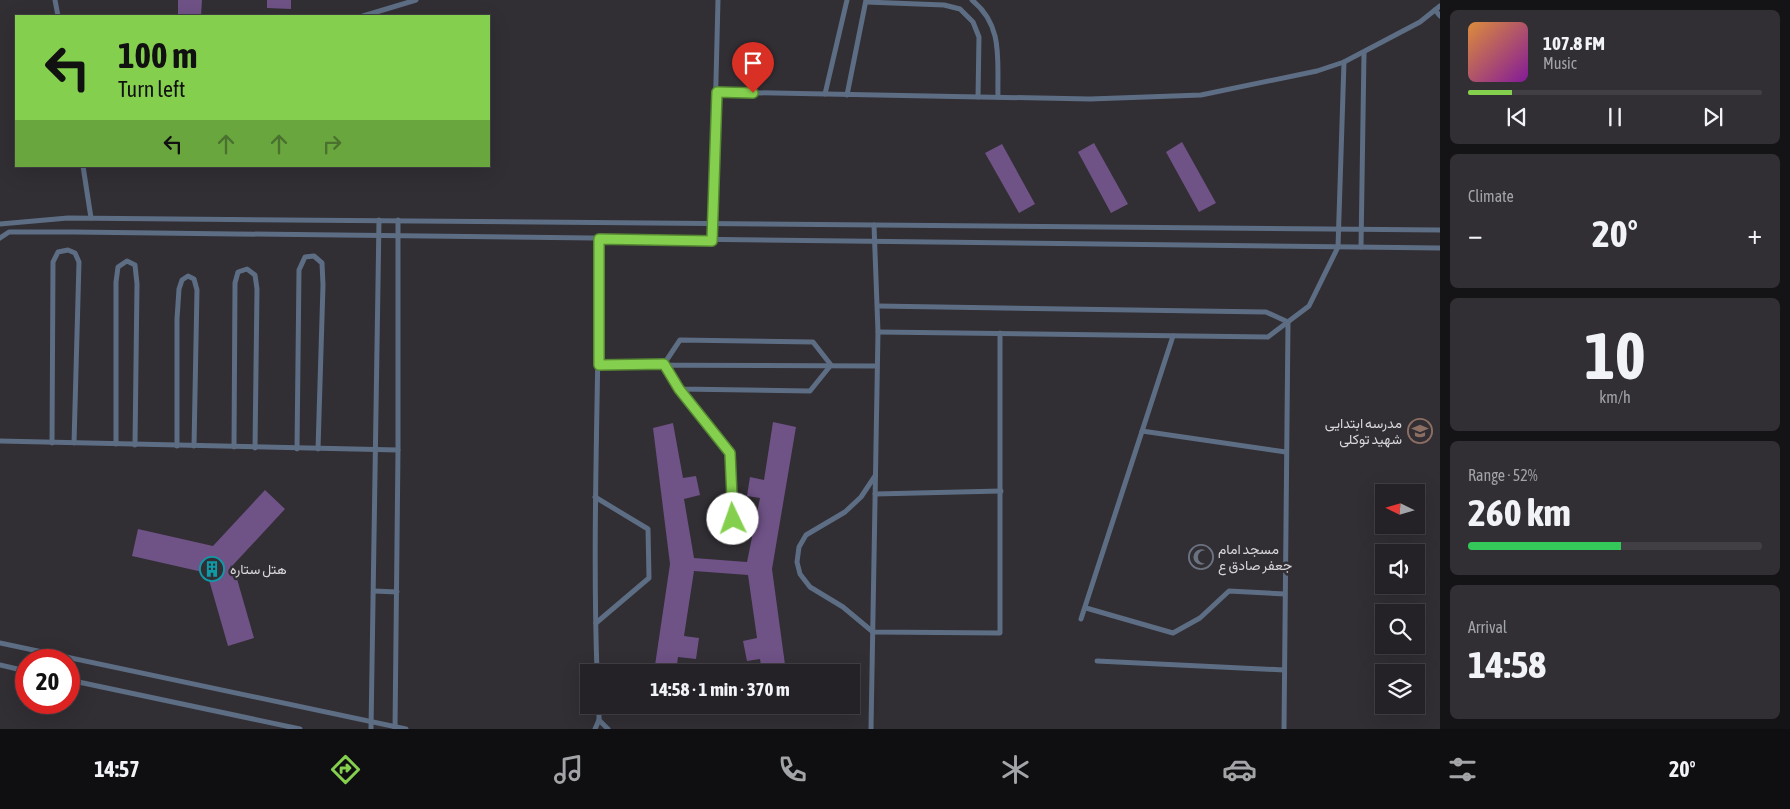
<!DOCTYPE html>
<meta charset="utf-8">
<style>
body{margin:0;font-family:"Asap Condensed",Vazirmatn,sans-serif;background:#312f33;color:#f1f3f6;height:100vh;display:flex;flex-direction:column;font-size:19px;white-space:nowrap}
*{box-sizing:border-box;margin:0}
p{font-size:16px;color:#a3a4a7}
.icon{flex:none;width:28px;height:28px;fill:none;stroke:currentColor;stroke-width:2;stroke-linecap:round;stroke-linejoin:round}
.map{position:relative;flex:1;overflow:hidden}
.sheet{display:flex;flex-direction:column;gap:10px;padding:10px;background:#141315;width:350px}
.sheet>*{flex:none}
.banner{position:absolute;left:15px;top:15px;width:475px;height:152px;border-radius:0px;box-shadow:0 5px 20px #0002,0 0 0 1px #423f44;background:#84d04e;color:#111;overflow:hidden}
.needle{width:32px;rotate:275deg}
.controls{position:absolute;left:1375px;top:484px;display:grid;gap:10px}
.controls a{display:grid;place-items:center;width:50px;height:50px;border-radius:0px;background:#252227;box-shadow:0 5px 20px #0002,0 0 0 1px #423f44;font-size:25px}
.speed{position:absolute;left:15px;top:649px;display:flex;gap:10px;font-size:25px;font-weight:700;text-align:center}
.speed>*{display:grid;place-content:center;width:65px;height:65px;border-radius:50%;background:#252227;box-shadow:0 5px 20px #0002,0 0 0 1px #423f44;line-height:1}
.speed .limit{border:8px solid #d22;background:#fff;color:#111}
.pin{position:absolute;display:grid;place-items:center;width:42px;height:42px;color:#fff;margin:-51px -21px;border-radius:50% 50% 50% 0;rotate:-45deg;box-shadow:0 0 5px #0007}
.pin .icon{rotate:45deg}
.me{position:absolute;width:55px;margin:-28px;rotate:357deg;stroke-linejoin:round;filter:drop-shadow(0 0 4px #0008)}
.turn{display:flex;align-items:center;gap:18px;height:105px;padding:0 20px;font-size:22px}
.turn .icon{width:65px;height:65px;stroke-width:2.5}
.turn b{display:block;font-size:35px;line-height:42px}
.lanes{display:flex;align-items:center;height:48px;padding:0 20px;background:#0003;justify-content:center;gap:25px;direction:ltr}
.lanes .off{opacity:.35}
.big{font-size:38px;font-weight:700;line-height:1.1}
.sheet .card{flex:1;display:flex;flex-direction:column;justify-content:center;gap:8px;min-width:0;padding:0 18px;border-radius:8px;background:#312f33}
.sheet .dial{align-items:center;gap:0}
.dial b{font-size:65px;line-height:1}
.song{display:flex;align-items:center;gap:15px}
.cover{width:60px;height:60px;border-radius:8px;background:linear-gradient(135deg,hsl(30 70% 55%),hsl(290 70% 35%))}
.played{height:5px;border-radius:2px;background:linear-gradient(90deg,#84d04e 15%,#423f44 15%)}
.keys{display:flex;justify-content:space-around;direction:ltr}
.heat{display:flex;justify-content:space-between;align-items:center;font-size:28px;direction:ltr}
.charge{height:8px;border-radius:4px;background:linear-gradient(90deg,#34c759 52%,#423f44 0)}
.trip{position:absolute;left:580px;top:664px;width:280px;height:50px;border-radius:0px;background:#252227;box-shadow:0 5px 20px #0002,0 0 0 1px #423f44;font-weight:700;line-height:50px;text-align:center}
.menu{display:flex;height:80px;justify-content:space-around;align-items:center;background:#0f0e10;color:#a3a4a7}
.menu .icon{width:35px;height:35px}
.menu .selected{color:#84d04e}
.menu b{font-size:22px;color:#f1f3f6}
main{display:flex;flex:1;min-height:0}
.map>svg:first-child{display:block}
</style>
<main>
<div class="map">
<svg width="1440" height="729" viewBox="0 0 1440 729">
<rect width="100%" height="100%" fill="#312e34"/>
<!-- building -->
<g fill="#6f5286">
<polygon points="178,0 202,0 201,16 178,16"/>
<polygon points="267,0 291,0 291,9 267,8"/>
<polygon points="1182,142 1216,203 1199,212 1166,152"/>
<polygon points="1094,143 1128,204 1111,213 1078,152"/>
<polygon points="1002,144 1035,204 1019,213 985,153"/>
<polygon points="773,422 796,427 772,569 786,672 762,672 760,659 747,661 743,641 757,638 748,575 694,571 684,636 699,638 696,659 678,657 676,672 654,672 670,564 653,428 673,423 683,478 696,476 700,495 684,499 694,558 747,562 760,498 747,496 750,477 764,480"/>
<polygon points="265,490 285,509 233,565 254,638 228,646 207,573 132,556 138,529 213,546"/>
<polygon points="650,705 672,705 671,712 649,709"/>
<polygon points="768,705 791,705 791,712 769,715"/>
</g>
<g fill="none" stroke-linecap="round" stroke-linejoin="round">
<!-- service -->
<g stroke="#5d6d83" stroke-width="5">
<polyline points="55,0 58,16"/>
<path d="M972,0C1004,26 997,60 998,97"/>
<polyline points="866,2 944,5 960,9 973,22 979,37 978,97"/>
<polyline points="1435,10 1440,16"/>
<polyline points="363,16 416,0"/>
<polyline points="717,92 1090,99 1201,95 1317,71 1344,62 1420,22 1440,6"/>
<polyline points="825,94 847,0"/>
<polyline points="847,95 866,0"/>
<polyline points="83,166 91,218"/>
<polyline points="0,224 68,218 1440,230"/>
<polyline points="0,238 9,232 74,232 1440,248"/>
<polyline points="712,241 718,0"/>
<polyline points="1361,247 1364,53"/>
<polyline points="878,306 1266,312 1288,322"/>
<polyline points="878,332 1268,337 1309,306 1338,247 1344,62"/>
<polygon points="680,340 813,342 831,365 810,391 679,389 664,364"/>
<polyline points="599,365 877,366"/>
<polyline points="679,389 730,453 733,519"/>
<polyline points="1142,431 1286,452"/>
<polyline points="0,441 398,450"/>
<polyline points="52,443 53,262 58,252 68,250 75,253 79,262 74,443"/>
<polyline points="116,444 116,282 118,267 127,261 135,265 137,284 135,445"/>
<polyline points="177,446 177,319 179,289 182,280 188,276 194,279 197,290 194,446"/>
<polyline points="234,447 235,283 238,272 247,269 255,275 257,289 255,448"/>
<polyline points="297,449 299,270 305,257 314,256 322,263 323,285 318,449"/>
<polyline points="875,476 861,497 845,512 806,535 799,547 797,562 800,574 810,587 843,607 873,632 1000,633 1000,333"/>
<polyline points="875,494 1001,491"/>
<polyline points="595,497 648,529 649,578 596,623"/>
<polyline points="374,591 397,592"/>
<polyline points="1086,608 1173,633 1200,618 1229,591 1285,594"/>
<polyline points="1081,619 1173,336"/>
<polyline points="0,643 406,729"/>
<polyline points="1097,661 1284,670"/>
<polyline points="0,665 26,671"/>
<path d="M597,672C592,528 599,384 599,239"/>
<polyline points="69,680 300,729"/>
<polyline points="599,720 608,729"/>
<polyline points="371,729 379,220"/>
<polyline points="395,729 398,450 398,220"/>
<polyline points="595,729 599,720 599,705"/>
<polyline points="871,729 878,332 874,225"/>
<polyline points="1284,729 1288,322"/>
</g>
</g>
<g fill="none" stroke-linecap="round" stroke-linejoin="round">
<defs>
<polyline id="route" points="733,519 730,453 679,389 664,364 599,365 599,239 712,241 717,92 753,93"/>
</defs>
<!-- route casing -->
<use href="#route" stroke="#568733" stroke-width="12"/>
<!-- route -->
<use href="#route" stroke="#84d04e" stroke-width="9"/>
</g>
<!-- icons -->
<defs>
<symbol id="school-ring" viewBox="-11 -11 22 22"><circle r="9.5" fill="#312e34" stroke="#8d6e63" stroke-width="1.5"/><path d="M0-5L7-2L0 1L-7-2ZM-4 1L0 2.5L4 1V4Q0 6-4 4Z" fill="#8d6e63"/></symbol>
<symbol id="mosque-ring" viewBox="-11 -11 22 22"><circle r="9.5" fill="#312e34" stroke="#6b7280" stroke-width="1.5"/><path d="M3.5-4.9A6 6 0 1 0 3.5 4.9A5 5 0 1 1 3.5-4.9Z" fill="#6b7280"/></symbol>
<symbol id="building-ring" viewBox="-11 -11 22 22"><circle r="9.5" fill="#312e34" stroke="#0f9aa8" stroke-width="1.5"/><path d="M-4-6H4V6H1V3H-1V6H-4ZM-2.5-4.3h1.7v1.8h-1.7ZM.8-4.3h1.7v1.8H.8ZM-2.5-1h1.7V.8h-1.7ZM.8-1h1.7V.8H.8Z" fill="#0f9aa8"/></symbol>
</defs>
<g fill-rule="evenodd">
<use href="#school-ring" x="1406" y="417" width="28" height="28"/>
<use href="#mosque-ring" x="1187" y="543" width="28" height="28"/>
<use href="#building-ring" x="198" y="555" width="28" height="28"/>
</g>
<g text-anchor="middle" stroke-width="5" stroke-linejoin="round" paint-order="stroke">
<!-- poi labels -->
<g font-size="14" fill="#d9d7da" stroke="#312e34" text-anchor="start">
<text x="1402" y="428" text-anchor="end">مدرسه ابتدایی<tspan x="1402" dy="16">شهید توکلی</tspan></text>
<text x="1218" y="554">مسجد امام<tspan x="1218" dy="16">جعفر صادق ع</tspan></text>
<text x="230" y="574">هتل ستاره</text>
</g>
</g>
</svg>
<div class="controls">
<a><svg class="needle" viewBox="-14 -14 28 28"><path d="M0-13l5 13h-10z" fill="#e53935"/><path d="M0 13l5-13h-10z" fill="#a3a4a7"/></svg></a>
<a><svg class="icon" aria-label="sound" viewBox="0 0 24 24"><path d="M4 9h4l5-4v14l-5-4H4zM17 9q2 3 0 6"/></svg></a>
<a><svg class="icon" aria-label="search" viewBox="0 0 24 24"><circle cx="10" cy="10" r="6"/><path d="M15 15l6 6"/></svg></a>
<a><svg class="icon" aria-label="layers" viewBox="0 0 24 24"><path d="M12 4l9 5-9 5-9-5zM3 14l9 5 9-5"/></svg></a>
</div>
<div class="speed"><div class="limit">20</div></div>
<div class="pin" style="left:753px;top:93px;background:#d93025"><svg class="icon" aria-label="arrive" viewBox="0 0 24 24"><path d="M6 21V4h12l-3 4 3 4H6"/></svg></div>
<svg class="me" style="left:733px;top:519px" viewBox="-20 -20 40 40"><circle r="19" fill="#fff"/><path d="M0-13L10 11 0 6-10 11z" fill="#84d04e"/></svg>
<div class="trip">14:58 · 1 min · 370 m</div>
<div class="banner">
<div class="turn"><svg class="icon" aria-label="left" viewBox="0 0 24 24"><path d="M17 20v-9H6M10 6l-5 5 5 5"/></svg><div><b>100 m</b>Turn left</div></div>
<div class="lanes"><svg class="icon" aria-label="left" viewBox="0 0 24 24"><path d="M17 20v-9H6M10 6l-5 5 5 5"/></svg><svg class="icon off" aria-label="ahead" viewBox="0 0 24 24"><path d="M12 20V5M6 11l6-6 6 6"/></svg><svg class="icon off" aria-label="ahead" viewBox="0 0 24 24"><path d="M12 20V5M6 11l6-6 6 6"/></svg><svg class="icon off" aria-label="right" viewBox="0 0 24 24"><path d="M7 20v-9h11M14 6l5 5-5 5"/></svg></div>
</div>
</div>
<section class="sheet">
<div class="card">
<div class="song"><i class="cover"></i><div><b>107.8 FM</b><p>Music</p></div></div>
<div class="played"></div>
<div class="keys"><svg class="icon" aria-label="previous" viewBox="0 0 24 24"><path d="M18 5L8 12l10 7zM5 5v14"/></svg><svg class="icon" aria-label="pause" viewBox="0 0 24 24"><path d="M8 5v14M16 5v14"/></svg><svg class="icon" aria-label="next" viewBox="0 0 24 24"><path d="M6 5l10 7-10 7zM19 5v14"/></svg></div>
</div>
<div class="card"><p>Climate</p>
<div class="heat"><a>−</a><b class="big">20°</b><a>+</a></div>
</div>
<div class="card dial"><b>10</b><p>km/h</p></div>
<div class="card"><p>Range · 52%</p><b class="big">260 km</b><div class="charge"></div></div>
<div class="card"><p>Arrival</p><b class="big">14:58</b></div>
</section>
</main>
<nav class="menu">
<b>14:57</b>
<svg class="icon selected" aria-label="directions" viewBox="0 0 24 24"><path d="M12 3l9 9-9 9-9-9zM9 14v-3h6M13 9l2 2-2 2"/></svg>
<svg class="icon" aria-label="music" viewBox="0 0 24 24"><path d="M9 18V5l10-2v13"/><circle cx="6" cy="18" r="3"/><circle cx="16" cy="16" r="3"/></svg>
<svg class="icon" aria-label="phone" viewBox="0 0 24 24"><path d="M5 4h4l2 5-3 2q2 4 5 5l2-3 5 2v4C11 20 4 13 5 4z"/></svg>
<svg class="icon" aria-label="climate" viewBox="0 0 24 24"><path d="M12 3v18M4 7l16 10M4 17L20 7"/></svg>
<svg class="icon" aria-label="car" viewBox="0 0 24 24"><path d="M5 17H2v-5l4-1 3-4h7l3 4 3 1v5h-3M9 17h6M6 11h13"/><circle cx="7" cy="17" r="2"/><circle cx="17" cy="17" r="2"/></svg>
<svg class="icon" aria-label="filters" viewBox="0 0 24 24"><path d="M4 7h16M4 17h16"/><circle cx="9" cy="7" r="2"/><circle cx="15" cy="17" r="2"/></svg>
<b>20°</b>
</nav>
